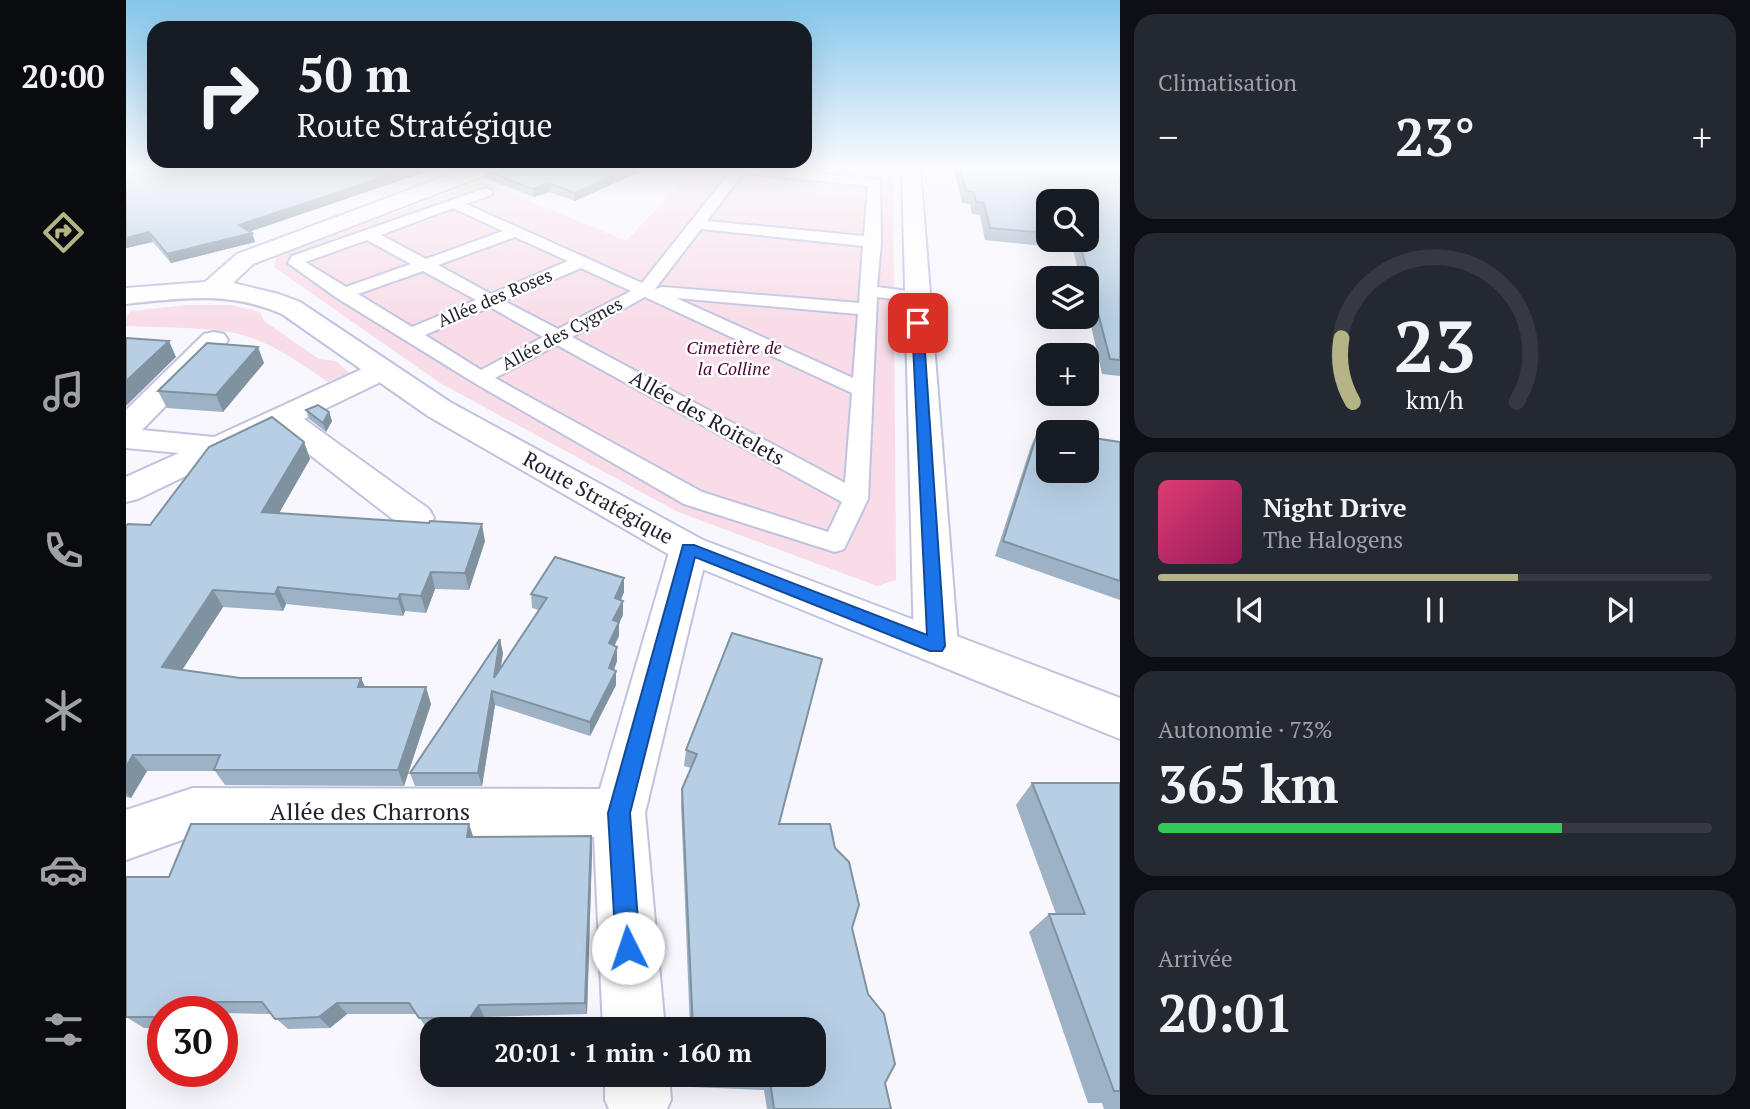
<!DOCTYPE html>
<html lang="fr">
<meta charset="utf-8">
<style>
body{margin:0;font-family:"PT Serif",serif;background:#242831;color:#f1f3f6;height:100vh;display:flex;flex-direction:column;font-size:26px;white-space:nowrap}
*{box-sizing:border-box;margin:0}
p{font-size:23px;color:#9ea1a6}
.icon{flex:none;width:38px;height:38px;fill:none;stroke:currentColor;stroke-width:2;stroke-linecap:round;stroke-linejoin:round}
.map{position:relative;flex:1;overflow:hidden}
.details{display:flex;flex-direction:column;gap:14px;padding:14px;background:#0d0f14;width:630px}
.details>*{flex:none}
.top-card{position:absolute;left:21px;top:21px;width:665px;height:147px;border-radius:21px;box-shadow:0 7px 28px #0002;background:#171b24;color:#f1f3f6;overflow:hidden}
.controls{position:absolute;left:910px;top:189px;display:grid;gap:14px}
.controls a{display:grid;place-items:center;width:63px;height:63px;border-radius:14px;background:#171b24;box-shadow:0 7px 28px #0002;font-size:35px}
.speed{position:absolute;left:21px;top:996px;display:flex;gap:14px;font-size:35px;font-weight:700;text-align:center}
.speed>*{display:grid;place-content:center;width:91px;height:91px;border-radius:50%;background:#171b24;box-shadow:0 7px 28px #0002;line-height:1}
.speed .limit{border:10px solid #d22;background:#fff;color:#111}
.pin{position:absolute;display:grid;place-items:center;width:60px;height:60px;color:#fff;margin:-30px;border-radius:14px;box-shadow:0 4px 10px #0006}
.me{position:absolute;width:77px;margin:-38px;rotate:356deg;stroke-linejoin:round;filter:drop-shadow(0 0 5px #0008)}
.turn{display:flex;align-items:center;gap:24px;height:147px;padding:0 35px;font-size:32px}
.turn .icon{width:91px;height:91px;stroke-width:2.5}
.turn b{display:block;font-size:49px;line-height:60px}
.big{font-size:52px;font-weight:700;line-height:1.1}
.details .card{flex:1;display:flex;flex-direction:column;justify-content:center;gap:10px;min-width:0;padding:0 24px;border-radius:21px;background:#242831}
.details .dial{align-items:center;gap:0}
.dial svg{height:182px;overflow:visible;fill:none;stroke:#363941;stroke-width:7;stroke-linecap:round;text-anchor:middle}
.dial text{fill:#f1f3f6;stroke:none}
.song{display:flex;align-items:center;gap:21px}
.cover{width:84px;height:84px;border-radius:10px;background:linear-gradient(135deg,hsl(340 70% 55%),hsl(330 70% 35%))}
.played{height:7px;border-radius:4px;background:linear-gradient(90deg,#b4b487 65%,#363941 65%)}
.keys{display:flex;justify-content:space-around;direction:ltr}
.heat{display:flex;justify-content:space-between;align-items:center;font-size:38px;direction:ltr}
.charge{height:10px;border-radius:5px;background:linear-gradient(90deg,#34c759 73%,#363941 0)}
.trip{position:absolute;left:294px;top:1017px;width:406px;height:70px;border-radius:21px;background:#171b24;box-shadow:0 7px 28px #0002;font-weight:700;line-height:70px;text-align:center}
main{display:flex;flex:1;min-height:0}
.menu{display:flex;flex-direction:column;width:126px;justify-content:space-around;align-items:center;background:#090b0e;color:#9ea1a6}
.menu .icon{width:49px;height:49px}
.menu .active{color:#b4b487}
.menu b{font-size:32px;color:#f1f3f6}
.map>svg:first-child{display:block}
</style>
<main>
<nav class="menu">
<b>20:00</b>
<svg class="icon active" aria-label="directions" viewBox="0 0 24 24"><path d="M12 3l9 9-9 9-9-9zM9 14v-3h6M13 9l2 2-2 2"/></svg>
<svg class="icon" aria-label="music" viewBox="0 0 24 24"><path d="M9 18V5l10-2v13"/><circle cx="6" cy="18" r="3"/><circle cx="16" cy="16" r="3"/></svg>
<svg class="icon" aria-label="phone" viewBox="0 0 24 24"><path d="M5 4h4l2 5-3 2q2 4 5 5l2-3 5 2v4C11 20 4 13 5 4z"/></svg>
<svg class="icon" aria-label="climate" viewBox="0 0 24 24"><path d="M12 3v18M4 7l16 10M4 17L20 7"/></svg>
<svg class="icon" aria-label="car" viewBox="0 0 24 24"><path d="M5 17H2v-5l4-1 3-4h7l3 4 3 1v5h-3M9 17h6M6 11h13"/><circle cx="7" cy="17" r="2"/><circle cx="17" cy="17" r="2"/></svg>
<svg class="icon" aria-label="filters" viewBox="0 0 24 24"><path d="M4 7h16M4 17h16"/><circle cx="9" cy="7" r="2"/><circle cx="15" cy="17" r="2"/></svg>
</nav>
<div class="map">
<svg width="994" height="1109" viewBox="0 0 994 1109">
<rect width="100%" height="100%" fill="#f7f7fd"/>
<!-- green -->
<g fill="#f8dde8">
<polygon points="570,167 767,167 770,580 751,586 552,512 314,383 148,267 150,256 356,181 500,241"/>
<path d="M61,305H106L134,312L138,321L193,359L210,361L224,373L202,382C178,366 154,348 126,338C93,326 36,328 0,326V317L5,311Z"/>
</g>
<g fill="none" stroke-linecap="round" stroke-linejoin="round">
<defs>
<path id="service" d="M608,167H637L754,180L755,242L751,287L790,292L799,297L790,302L751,297L742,499L718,549L709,552L558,504L347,382L211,298L162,263L166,256L360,188L367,192L365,195L340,204L516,283ZM617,173L742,186L738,236L581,221ZM327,208L377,231L300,259L255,235ZM575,229L737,246L733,303L537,287L529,289ZM389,237L442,261L365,294L312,265ZM241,240L285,264L220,287L179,262ZM455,268L505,291L432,329L378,301ZM297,271L350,300L286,327L232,294ZM519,297L726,393L719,483L446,337ZM550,298L732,314L727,378ZM364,307L417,337L355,370L299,335ZM431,345L716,502L702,532L576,492L369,378Z"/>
<g id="minor">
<polygon points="776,167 794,167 832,646 825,658 810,663 795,658 788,646"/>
<polygon points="88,332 98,334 102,340 98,346 16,430 88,437 247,364 257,361 267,364 272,370 267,376 178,419 303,509 308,518 303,527 290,530 277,527 153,431 12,499 0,502 0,477 53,453 0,448 0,410 78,334"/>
<polygon points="563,536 577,540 582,549 519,813 539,1029 477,1029 468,837 67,836 0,860 0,810 67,788 474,789 544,549 549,540"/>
<polygon points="479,1074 543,1074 545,1100 541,1109 483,1109 479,1100"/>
</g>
<path id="tertiary" d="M344,167H372L370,171L127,264L107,283L153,294L174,302L324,402L577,540L994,698V739L549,558L302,416L156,314C104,291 55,298 0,304V288L79,282L111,254Z"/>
</defs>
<!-- service casing -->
<use href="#service" stroke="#c0c3e0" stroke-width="4"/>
<!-- minor casing -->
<use href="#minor" stroke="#c0c3e0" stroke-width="4"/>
<!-- tertiary casing -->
<use href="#tertiary" stroke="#c0c3e0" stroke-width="4"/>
<!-- service -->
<use href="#service" fill="#fff" fill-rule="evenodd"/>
<!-- minor -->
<use href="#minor" fill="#fff" fill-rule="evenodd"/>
<!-- tertiary -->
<use href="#tertiary" fill="#fff" fill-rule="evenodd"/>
</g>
<!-- wall -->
<g fill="#9db2c5" fill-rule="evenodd">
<polygon points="0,167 314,167 124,231 126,233 129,242 45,263 27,242 0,248"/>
<polygon points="524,167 449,201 423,192 408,197 359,178 358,170"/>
<path d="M827,167H994V376L976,374L961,308V278H954L947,249L859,240L854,215L846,214L844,204L836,203ZM922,201L961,240H922Z"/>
<polygon points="138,363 97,412 41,408 32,391"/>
<polygon points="180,410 203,412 206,421 200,432 183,419"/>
<polygon points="912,431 994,442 994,600 869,556 905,446"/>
<polygon points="178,442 184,459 153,513 303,523 359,541 343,590 309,589 300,613 279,611 277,616 160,604 157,611 97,607 56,670 114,678 235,678 239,687 305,704 278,786 99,785 89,771 21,771 5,798 0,797 0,526 24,525"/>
<polygon points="498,592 495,600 497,615 493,623 493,636 488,646 491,661 488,670 490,671 490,685 464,736 369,705 356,786 289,786 284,773 377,653 374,668 413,610 406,608 405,594"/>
<polygon points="606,633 653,824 726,928 765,1109 641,1109 638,1090 566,1087 566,1074 688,1074 688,1029 564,1029 555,804 556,789 565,768 558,766 560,750"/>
<polygon points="906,783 994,783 994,1109 978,1109 976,1103 962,1103 903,932 923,914 930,914 890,805"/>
<polygon points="465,836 466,851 461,1014 358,1017 349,1029 301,1029 291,1014 221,1014 204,1028 162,1029 145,1014 96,1013 96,1012 37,1012 37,1028 18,1028 0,1017 43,877 347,837"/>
</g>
<!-- shaded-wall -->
<g fill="#8091a0">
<polygon points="288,167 314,167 117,234 113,225"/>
<polygon points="506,167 524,167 449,201 449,193"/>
<polygon points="423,183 423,192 408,197 407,189"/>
<polygon points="23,232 27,242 0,248 0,238"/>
<polygon points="126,233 129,242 45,263 41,254"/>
<polygon points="43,341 50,357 0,406 0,381"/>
<polygon points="132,347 138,363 97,412 90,395"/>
<polygon points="203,412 206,421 200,432 197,423"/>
<polygon points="178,442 184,459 144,529 136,512"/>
<polygon points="356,524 359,541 343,590 339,573"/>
<polygon points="305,572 309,589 300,613 295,596"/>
<polygon points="498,578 498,592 489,612 489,598"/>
<polygon points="152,587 160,604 157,611 149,594"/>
<polygon points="87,590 97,607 47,684 36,667"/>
<polygon points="274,594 279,611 277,616 272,599"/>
<polygon points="497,601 497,615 493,623 493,636 483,657 483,643 487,620"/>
<polygon points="374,639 377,653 371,692 368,678"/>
<polygon points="491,647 491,661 483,682 483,668"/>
<polygon points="490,671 490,685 464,736 464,722"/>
<polygon points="235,678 242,694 232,687"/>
<polygon points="300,687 305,704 278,786 272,770"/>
<polygon points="366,691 369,705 356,786 352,773"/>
<polygon points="7,755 21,771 5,798 0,793 0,767"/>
<polygon points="343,824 348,839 341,837"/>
<polygon points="465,836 466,851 461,1014 459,1003"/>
<polygon points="66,1002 79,1012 51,1012"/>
<polygon points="211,1003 221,1014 204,1028 193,1017"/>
<polygon points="353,1005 358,1017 349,1029 344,1018"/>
</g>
<!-- building -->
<g fill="#b7cfe5" stroke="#8091a0" stroke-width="2">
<polygon points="0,167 288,167 113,225 126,233 41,254 23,232 0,238"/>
<polygon points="363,167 506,167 449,193 423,183 407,189 358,170"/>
<polygon points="833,167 994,167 994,360 984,359 953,240 961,240 961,201 922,201 922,233 864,228 858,203 850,202 848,192 840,191"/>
<polygon points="0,338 43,341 0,381"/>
<polygon points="81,343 132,347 90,395 32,391"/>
<polygon points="192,405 203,412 197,423 180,410"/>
<polygon points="146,417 178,442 136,512 303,523 304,521 356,524 339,573 305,572 295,596 274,594 272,599 152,587 149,594 87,590 36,667 114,678 235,678 232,687 300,687 272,770 88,770 94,755 7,755 0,767 0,526 2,524 24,525 83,447"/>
<polygon points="912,431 923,432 922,471 961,471 961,437 994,442 994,581 877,541"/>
<polygon points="429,557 498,578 489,598 497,601 487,620 493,622 483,643 491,647 483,668 490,671 464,722 366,691 352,773 284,773 374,639 368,678 421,598 405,594"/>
<polygon points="606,633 696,659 653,824 704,824 709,848 723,862 733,905 726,928 742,994 758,1014 769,1064 759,1083 765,1109 648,1109 644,1081 569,1078 569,1074 688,1074 688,1029 567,1029 556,789 571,754 560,750"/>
<polygon points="906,783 994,783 994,1091 988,1091 923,914 959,914"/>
<polygon points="65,824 343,824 341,837 465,836 459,1003 353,1005 344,1018 293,1018 283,1003 211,1003 193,1017 149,1019 136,1002 66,1002 51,1012 37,1012 37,1017 0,1017 0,877 43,877"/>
</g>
<!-- sky -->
<linearGradient id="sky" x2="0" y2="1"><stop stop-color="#84c6eb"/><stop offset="0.52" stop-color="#fbfbfe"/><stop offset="1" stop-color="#fbfbfe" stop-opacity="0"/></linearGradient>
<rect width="994" height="323" fill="url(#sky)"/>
<!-- route -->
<polygon fill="#1a73e8" stroke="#114b97" stroke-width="2" points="792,320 797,323 819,646 816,651 804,651 569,557 504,813 514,948 511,957 502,960 494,957 490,948 482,813 557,545 568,545 801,635 786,323"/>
<g text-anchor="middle" stroke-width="5" stroke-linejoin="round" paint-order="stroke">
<!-- far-street labels -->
<g font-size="18" fill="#1f202b" stroke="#fff">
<text transform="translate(369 298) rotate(-23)" y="6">Allée des Roses</text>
<text transform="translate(436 334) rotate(-28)" y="6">Allée des Cygnes</text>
</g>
<!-- far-park labels -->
<g font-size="18" font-style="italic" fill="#4f0533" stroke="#fff">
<text x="608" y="354">Cimetière de<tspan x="608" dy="21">la Colline</tspan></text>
</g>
<!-- street labels -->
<g font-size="21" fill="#1f202b" stroke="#fff">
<text transform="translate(581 418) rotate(29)" y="7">Allée des Roitelets</text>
<text transform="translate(472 498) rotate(29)" y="7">Route Stratégique</text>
</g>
<!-- near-street labels -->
<g font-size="24" fill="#1f202b" stroke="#fff">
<text x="244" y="820">Allée des Charrons</text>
</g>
</g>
</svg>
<div class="controls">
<a><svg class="icon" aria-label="search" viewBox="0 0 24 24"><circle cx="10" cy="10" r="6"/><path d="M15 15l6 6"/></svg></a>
<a><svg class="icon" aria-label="layers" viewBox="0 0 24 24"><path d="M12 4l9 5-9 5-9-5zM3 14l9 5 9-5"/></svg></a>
<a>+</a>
<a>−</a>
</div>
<div class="speed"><div class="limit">30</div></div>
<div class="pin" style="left:792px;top:323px;background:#d93025"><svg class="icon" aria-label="arrive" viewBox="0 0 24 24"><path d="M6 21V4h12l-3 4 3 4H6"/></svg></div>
<svg class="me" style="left:502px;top:948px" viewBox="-20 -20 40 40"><circle r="19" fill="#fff"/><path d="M0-13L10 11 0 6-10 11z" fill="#1a73e8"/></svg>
<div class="trip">20:01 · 1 min · 160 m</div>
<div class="top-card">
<div class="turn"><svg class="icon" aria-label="right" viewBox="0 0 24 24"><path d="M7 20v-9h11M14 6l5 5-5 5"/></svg><div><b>50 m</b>Route Stratégique</div></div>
</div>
</div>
<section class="details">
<div class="card"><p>Climatisation</p>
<div class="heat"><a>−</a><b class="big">23°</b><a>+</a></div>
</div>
<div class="card dial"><svg viewBox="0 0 100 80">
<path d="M14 69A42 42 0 1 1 86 69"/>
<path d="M14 69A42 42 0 0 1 9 41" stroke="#b4b487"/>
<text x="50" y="56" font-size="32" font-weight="700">23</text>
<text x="50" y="72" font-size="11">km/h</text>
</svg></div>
<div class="card">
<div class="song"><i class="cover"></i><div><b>Night Drive</b><p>The Halogens</p></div></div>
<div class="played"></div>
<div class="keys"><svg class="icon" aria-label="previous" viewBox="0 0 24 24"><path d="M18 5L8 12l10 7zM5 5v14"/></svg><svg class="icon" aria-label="pause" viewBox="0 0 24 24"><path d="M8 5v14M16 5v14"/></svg><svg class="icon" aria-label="next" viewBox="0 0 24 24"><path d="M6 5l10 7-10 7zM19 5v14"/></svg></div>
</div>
<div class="card"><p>Autonomie · 73%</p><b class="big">365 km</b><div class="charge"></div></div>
<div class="card"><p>Arrivée</p><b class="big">20:01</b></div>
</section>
</main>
